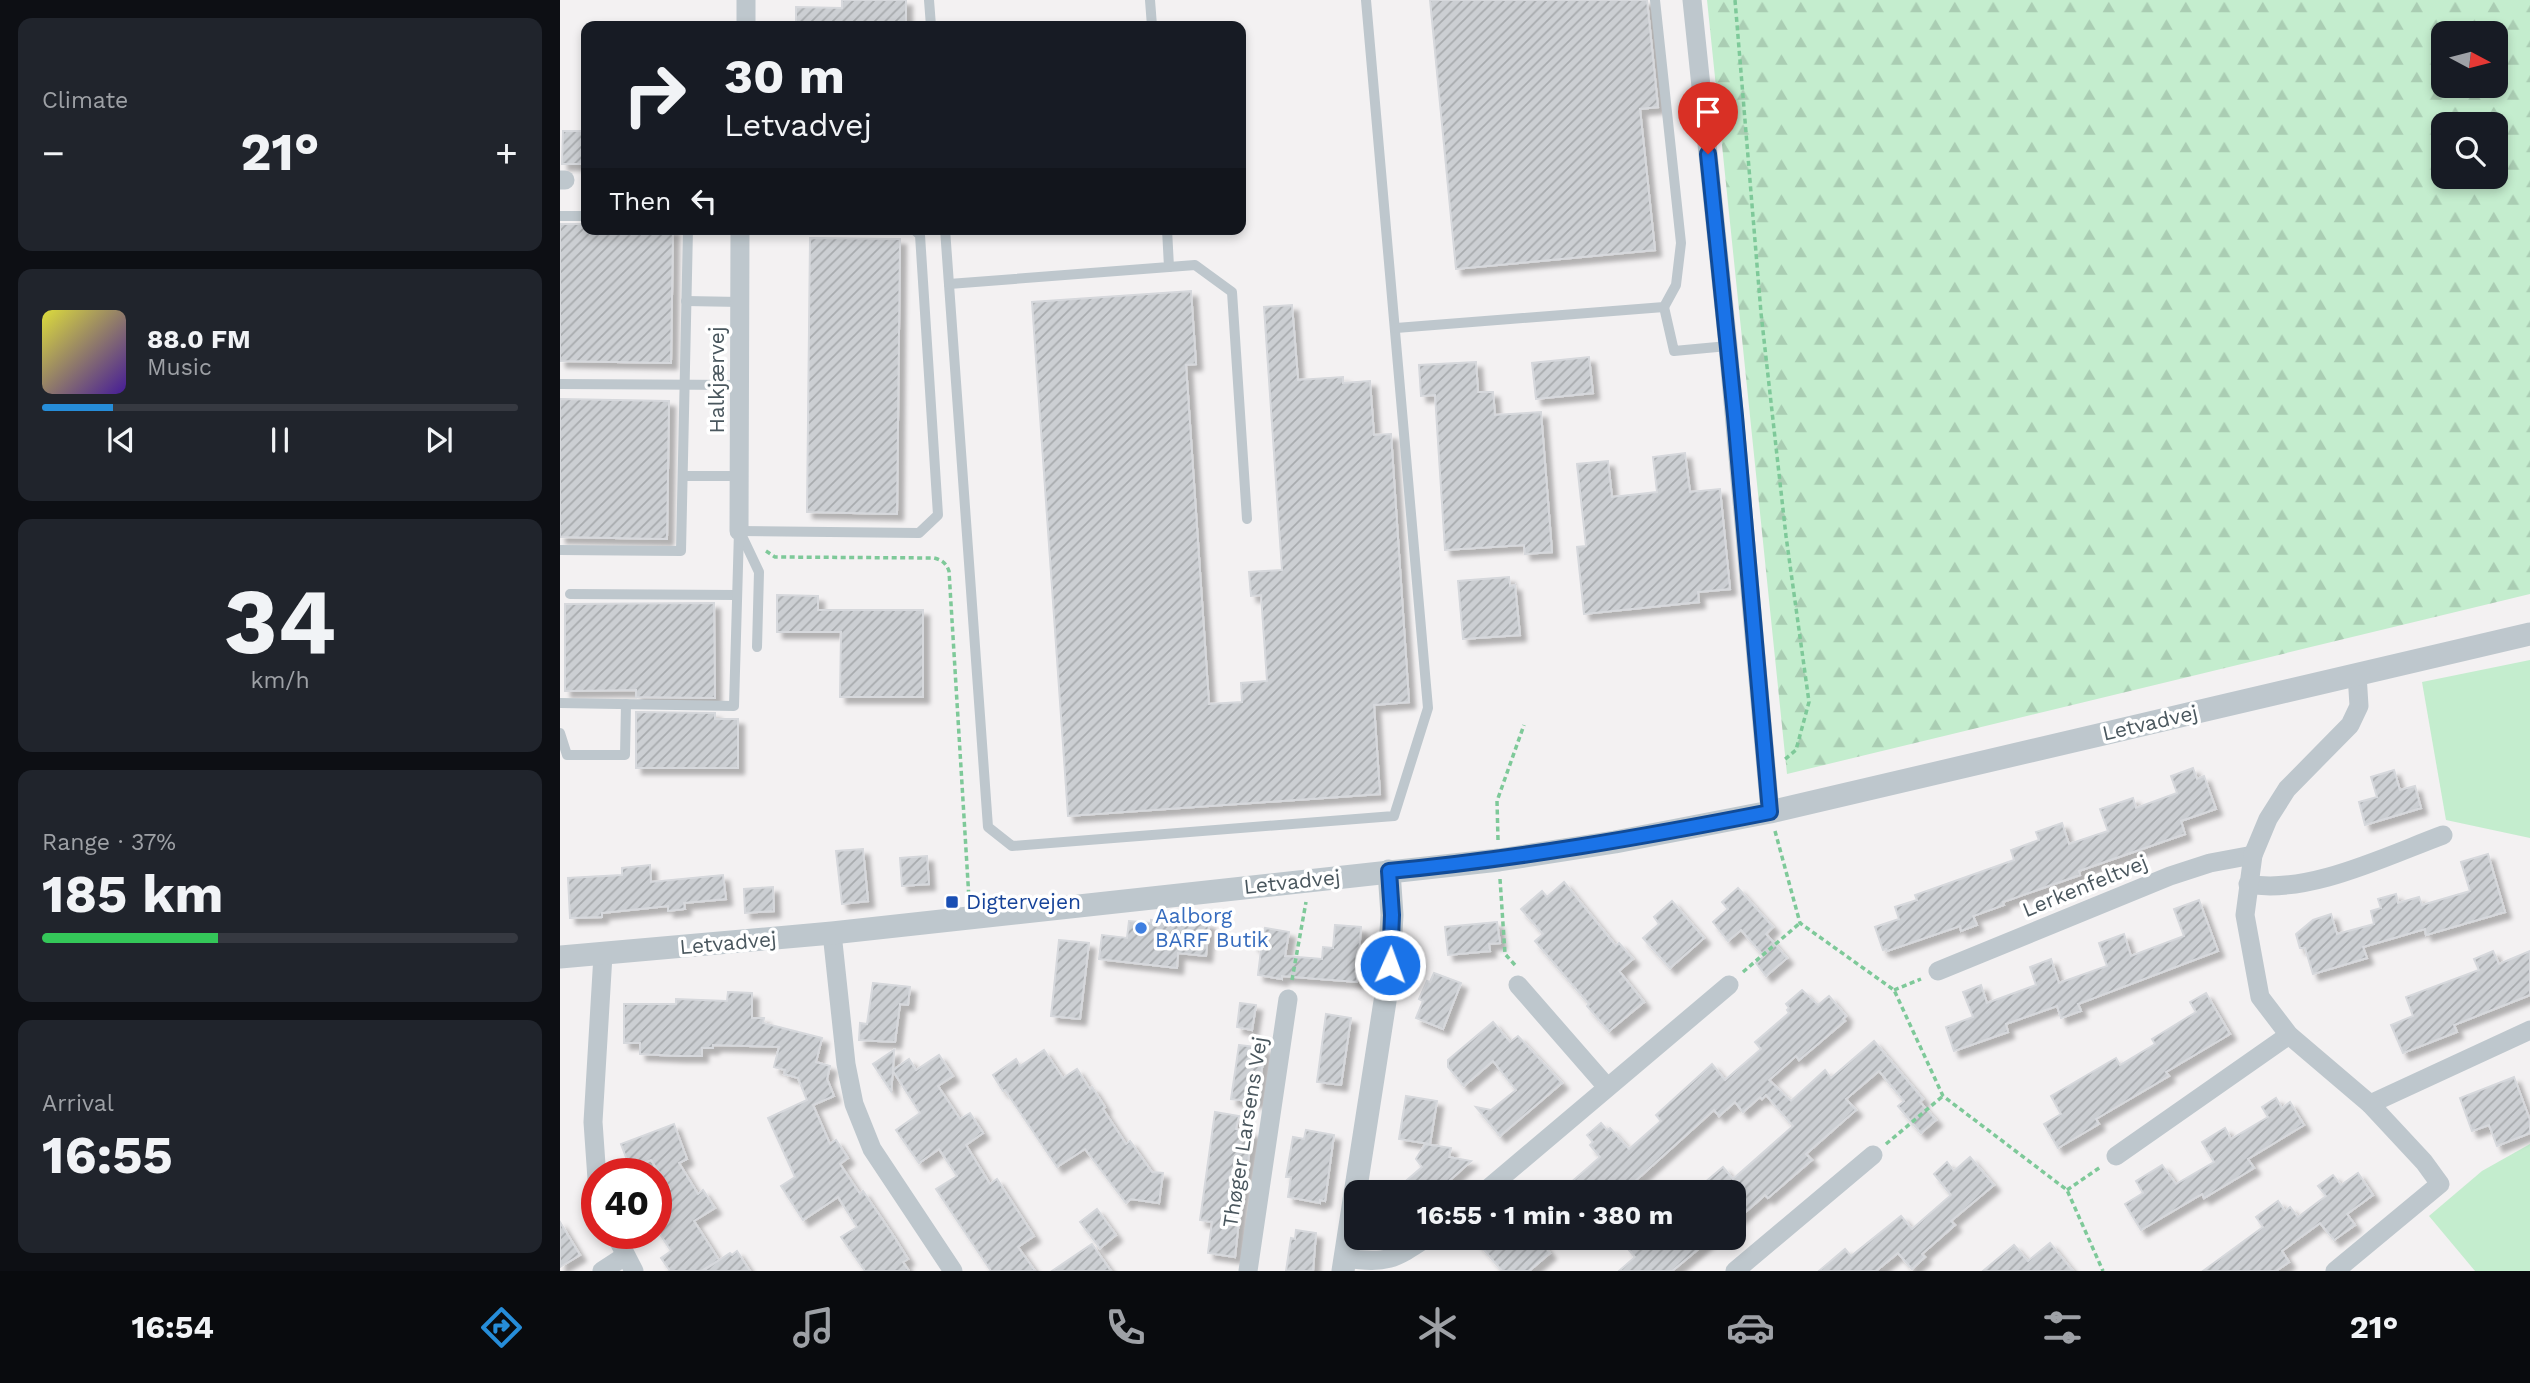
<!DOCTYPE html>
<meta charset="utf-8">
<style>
body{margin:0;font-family:"Work Sans",sans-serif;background:#20242c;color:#f1f3f6;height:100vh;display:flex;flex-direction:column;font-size:26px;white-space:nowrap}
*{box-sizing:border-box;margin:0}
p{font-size:23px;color:#9ea1a6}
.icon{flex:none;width:38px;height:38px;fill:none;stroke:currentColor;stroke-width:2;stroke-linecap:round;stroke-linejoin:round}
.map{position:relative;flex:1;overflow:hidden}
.side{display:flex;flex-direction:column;gap:18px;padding:18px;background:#0d0f14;width:560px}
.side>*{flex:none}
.banner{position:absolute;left:21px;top:21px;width:665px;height:214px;border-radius:14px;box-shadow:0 4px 10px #0003;background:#171b24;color:#f1f3f6;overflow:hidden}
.needle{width:46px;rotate:97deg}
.fabs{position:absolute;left:1871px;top:21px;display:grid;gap:14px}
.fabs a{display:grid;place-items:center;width:77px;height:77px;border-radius:14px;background:#171b24;box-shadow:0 4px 10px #0003;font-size:35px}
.speed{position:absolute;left:21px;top:1158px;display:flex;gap:14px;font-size:35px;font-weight:700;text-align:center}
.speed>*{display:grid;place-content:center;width:91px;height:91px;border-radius:50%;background:#171b24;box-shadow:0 4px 10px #0003;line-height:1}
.speed .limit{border:10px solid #d22;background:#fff;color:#111}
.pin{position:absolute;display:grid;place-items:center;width:60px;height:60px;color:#fff;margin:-72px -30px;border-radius:50% 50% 50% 0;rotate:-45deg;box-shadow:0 0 7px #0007}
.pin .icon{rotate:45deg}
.me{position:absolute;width:77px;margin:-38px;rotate:2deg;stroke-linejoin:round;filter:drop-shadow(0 0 5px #0008)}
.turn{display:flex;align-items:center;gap:24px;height:147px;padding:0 28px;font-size:32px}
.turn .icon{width:91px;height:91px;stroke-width:2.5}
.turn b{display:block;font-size:49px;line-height:60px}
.then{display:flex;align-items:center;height:66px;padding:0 28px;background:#0003;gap:14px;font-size:26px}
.big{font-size:52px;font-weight:700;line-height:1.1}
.side .card{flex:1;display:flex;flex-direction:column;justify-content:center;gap:10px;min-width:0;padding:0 24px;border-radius:14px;background:#20242c}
.side .dial{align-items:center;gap:0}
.dial b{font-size:91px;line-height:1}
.song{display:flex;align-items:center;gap:21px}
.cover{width:84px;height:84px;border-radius:10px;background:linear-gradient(135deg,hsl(60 70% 55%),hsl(260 70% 35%))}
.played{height:7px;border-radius:4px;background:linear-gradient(90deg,#268dd9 15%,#363941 15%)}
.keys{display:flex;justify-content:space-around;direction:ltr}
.heat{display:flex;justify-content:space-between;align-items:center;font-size:38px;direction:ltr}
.charge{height:10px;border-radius:5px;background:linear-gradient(90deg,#34c759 37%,#363941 0)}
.trip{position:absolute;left:784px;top:1180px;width:402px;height:70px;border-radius:14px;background:#171b24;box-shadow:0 4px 10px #0003;font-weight:700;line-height:70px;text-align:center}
.tabs{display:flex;height:112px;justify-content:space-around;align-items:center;background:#090b0e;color:#9ea1a6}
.tabs .icon{width:49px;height:49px}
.tabs .on{color:#268dd9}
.tabs b{font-size:32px;color:#f1f3f6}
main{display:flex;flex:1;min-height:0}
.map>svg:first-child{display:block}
</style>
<main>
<section class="side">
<div class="card"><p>Climate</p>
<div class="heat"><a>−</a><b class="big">21°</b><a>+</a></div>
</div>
<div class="card">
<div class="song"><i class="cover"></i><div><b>88.0 FM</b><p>Music</p></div></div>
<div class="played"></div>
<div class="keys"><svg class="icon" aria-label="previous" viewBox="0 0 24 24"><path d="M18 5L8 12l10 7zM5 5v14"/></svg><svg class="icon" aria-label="pause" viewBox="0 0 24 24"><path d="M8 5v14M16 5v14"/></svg><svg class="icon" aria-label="next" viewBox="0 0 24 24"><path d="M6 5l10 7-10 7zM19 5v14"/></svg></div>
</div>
<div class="card dial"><b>34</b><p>km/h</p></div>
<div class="card"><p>Range · 37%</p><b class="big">185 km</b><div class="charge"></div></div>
<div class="card"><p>Arrival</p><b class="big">16:55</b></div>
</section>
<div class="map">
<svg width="1970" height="1271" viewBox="0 0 1970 1271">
<defs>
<pattern id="forest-firs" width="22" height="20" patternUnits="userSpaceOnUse" patternTransform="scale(1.75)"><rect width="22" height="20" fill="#c4edce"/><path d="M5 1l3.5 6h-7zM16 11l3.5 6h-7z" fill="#aacdb3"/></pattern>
<pattern id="building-hatch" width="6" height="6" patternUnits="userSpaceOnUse" patternTransform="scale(1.75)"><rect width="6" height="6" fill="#cccfd3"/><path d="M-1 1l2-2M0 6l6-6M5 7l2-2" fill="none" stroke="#a8abae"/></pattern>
<filter id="shadow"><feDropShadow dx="6" dy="6" stdDeviation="2" flood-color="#0004"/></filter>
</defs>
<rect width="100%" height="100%" fill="#f3f1f2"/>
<!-- grass -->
<g fill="#c4edce">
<polygon points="1970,660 1970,838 1886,820 1862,682"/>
<polygon points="1970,1144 1970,1271 1915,1271 1869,1216 1922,1171"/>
</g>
<!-- forest -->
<path fill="url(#forest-firs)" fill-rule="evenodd" d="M1147,0H1970V594L1227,774ZM1883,33H1936V86H1883ZM1883,124H1936V177H1883Z"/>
<!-- building -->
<g fill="url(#building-hatch)" stroke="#d6d8dc" stroke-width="2" filter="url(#shadow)">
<polygon points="282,0 346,0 346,26 236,26 236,7 282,8"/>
<polygon points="870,0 1087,0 1098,107 1080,109 1095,250 896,269"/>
<polygon points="3,131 26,131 26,164 2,164"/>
<polygon points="0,224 26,224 26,229 113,229 111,363 0,361"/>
<polygon points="250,238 340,239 337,514 247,512"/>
<polygon points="631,291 636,364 626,365 649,704 682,702 681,683 707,681 701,595 691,596 689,572 722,570 704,307 732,305 738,380 783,377 783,383 810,381 814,435 831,434 849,702 814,705 820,794 508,816 472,302"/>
<polygon points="1029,357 1033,393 976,399 972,363"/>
<polygon points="916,362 918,392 933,392 935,415 981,412 992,552 965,554 964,545 885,550 875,395 861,396 859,365"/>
<polygon points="0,399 109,401 107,539 0,537"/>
<polygon points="1125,453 1130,492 1160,489 1170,589 1138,592 1139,602 1024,614 1017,547 1026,546 1017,464 1048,461 1052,497 1097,492 1093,457"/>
<polygon points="949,577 950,586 955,585 960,635 903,639 898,581"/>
<polygon points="217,595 258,596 258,610 363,610 363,697 280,697 281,632 217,632"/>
<polygon points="154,603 155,698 76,697 76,690 5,691 5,604"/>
<polygon points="76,712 155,713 155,719 178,719 178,768 76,768"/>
<polygon points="1633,768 1637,779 1644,776 1656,809 1621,821 1625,834 1519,871 1520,875 1443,902 1444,905 1413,916 1417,925 1401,931 1400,926 1327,951 1326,949 1323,950 1315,927 1339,919 1335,907 1357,900 1355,895 1454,860 1451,850 1479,840 1476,832 1502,823 1509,844 1548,831 1540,809 1573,798 1576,808 1617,793 1611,776"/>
<polygon points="1834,770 1840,790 1855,786 1861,808 1805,825 1799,802 1817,797 1811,777"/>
<polygon points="303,849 308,901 282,904 276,851"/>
<polygon points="1928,854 1945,912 1866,935 1865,929 1803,947 1807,958 1753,974 1745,948 1740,948 1736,934 1753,920 1771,914 1777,934 1814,924 1811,911 1821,908 1818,899 1836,894 1838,903 1859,897 1862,905 1910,891 1901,862"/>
<polygon points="367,856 369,884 342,886 340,858"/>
<polygon points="90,865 91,882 163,875 166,899 124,903 125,909 108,911 108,906 42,913 42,917 10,918 8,878 62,875 62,868"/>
<polygon points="1004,882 1056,946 1059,943 1073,959 1059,971 1084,1002 1049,1031 1027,1006 1029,1004 975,941 983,934 961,909 982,891 987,897"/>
<polygon points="213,887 214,911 185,913 184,889"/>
<polygon points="1178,888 1213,927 1206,934 1227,958 1206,976 1196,963 1204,956 1181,930 1168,941 1153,922 1168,909 1162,902"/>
<polygon points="1639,900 1658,951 1518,1004 1521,1011 1501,1018 1497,1006 1446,1024 1448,1032 1394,1051 1386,1027 1413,1017 1403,992 1421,985 1427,1003 1476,985 1470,967 1491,959 1499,983 1547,966 1539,943 1564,934 1571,956 1624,936 1614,909"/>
<polygon points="1112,901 1144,938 1110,968 1083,938 1099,924 1094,917"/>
<polygon points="598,918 649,923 646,956 618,953 617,968 539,959 542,935 567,938 569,921 591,923 591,920 597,921"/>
<polygon points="937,922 940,943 929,944 930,951 888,955 885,927"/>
<polygon points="775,925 801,927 797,982 722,976 722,979 698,975 701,950 693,944 695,932 704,933 705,928 729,932 725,956 762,959 763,947 773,948"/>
<polygon points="499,940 529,943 520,1019 491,1016"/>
<polygon points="1933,951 1939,964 1970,951 1970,995 1894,1025 1897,1032 1843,1053 1831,1025 1853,1016 1846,997 1919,970 1914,959"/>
<polygon points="874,973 901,983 883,1029 856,1018 863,1001 859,999 867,981 870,982"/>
<polygon points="313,983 350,987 348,1005 340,1004 335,1042 299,1040 300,1023 307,1024"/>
<polygon points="1242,990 1258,1005 1269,996 1286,1016 1283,1019 1285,1021 1239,1060 1236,1056 1209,1080 1231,1101 1265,1070 1271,1078 1314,1041 1363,1099 1360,1102 1376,1120 1361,1133 1338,1106 1344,1101 1319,1071 1286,1099 1296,1110 1246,1154 1252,1160 1208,1198 1205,1195 1174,1222 1174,1192 1152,1192 1144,1183 1163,1167 1173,1179 1233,1126 1206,1095 1202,1099 1200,1097 1183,1112 1175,1102 1159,1116 1154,1110 1063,1192 1000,1192 1040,1157 1030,1145 1033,1142 1027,1135 1041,1123 1047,1130 1050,1128 1069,1149 1101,1121 1096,1115 1152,1064 1165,1080 1201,1049 1195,1042 1229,1013 1227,1010 1229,1008 1226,1004"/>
<polygon points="168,992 192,993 192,1018 204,1018 203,1023 262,1038 256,1062 270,1066 267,1079 274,1096 253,1105 270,1144 276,1140 288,1158 280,1164 300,1194 303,1191 333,1235 348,1259 343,1262 349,1271 305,1271 281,1237 297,1227 278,1197 243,1220 221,1186 235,1177 208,1118 247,1100 238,1078 224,1074 225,1070 214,1067 219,1047 153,1045 153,1048 142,1048 142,1056 119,1056 80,1054 80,1043 64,1043 64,1004 116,1004 116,999 167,1001"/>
<polygon points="1646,993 1670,1034 1606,1072 1609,1076 1536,1119 1539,1124 1498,1148 1484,1124 1501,1114 1491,1096 1556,1058 1560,1065 1595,1044 1592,1039 1636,1012 1630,1002"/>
<polygon points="680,1003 696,1005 692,1030 677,1027"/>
<polygon points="766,1014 791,1018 781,1085 757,1082"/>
<polygon points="933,1022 950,1042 958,1036 1002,1083 940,1136 916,1107 931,1110 956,1090 933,1061 904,1086 888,1067 888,1060"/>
<polygon points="679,1045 705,1048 697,1102 671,1099"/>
<polygon points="334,1050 333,1070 349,1059 356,1070 379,1055 393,1076 378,1086 400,1119 410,1113 423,1133 406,1145 430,1184 437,1179 474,1236 458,1247 475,1271 431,1271 376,1189 397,1176 379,1149 359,1163 336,1130 360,1113 333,1071 331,1091 313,1064"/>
<polygon points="484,1050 503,1078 517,1069 530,1089 532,1087 536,1093 545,1107 543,1109 566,1144 570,1141 592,1172 603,1173 599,1203 571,1199 566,1203 525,1149 497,1167 445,1090 443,1091 433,1075 456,1059 460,1066"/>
<polygon points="1954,1077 1970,1120 1970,1133 1937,1146 1929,1125 1912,1131 1900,1098"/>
<polygon points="846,1096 877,1101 870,1144 839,1139"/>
<polygon points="1716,1098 1722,1108 1730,1102 1744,1125 1688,1159 1694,1168 1644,1198 1642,1194 1581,1230 1565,1204 1583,1193 1576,1181 1602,1165 1616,1184 1654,1162 1642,1142 1665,1128 1671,1139 1708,1117 1702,1107"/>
<polygon points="655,1112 679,1116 676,1129 693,1132 681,1202 675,1257 648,1253 652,1222 640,1220"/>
<polygon points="114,1124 127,1159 119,1163 138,1194 143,1190 155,1208 134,1221 159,1260 141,1271 110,1271 101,1258 111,1251 96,1228 96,1198 110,1189 91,1160 70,1168 61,1144"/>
<polygon points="746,1130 774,1135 765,1201 760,1200 760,1203 728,1197 731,1177 726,1177 733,1137 744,1139"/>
<polygon points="865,1144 891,1148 889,1157 911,1161 877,1192 833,1192 862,1167 856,1159"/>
<polygon points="1410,1157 1434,1185 1391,1221 1395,1225 1362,1254 1365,1257 1352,1269 1338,1253 1316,1271 1259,1271 1285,1249 1291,1256 1341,1216 1352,1229 1391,1195 1374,1174 1387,1162 1394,1171"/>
<polygon points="1798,1173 1813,1195 1787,1214 1795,1225 1774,1240 1760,1223 1722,1251 1729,1262 1716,1271 1643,1271 1703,1227 1696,1217 1718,1201 1725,1211 1730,1207 1738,1217 1766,1196 1758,1186 1773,1175 1781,1185"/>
<polygon points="537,1209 556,1235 540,1248 520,1222"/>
<polygon points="0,1222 20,1255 0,1267"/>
<polygon points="736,1230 756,1233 753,1271 726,1271 731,1238 735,1239"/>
<polygon points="913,1237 942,1237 952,1249 966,1237 977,1237 990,1253 969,1271 942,1271"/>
<polygon points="1063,1237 1153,1237 1112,1271 1059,1271 1075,1257 1068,1249 1071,1247"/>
<polygon points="1490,1243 1513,1271 1423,1271 1454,1245 1468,1261"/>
<polygon points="532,1244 551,1271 492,1271"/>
<polygon points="177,1251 190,1271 143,1271 170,1253 172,1255"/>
</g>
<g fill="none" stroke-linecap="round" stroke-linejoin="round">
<!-- path -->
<g stroke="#7ec999" stroke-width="3.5" stroke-dasharray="5 3.5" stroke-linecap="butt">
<polyline points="1175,0 1201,313 1226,536 1249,702 1236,750 1223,761"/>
<path d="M206,551L215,557L374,558C382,560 386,563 389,571L409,899"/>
<polyline points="1215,831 1240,923 1334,990 1383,1096 1507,1190 1543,1271"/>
<polyline points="938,840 937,801 964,725"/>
<polyline points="940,879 945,954 955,965"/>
<polyline points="1183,972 1240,923"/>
<polyline points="732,980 746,902"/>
<polyline points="1334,990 1361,979"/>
<polyline points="1326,1144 1383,1096"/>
<polyline points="1507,1190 1542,1166"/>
</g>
<!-- service -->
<g stroke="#bec7cd" stroke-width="10">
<polyline points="369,0 371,26"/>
<polyline points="590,0 592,26"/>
<polyline points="0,216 26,216"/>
<polyline points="385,229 428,827 452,846 834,816 868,708 806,0"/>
<polyline points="609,267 635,265 672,292 687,519"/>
<polyline points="389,284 609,267 607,229"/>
<polyline points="126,301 180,302"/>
<polyline points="1104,307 1114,351 1168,346"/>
<polyline points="836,328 1104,307 1116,285 1121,243 1095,0"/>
<polyline points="0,384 179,385"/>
<polyline points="123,476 179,476"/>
<polyline points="179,531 359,533 378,515 360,235 353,229"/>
<polyline points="181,534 199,572 197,647"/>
<polyline points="0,550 121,551 128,229"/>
<polyline points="10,594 177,595"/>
<polyline points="0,703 174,706 179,531"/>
<polyline points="0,733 7,755 65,755 66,704"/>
</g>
<!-- minor -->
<g stroke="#bec7cd" stroke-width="19">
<polyline points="1132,0 1168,346 1210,812"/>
<polyline points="186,26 186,0"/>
<polyline points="0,180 5,180"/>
<polyline points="179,531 180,229"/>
<path d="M1688,884C1748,895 1826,856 1883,835"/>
<polyline points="272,933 286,1064 294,1104 312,1149 393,1271"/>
<polyline points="1378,971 1610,876 1650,863 1693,855"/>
<polyline points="958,985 1047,1087"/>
<polyline points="1810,1104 1970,1030"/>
<polyline points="1556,1156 1729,1035"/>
<polyline points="37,1179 33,1122 43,955"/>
<polyline points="924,1192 1169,985"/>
<polyline points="55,1234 74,1271"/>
<path d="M785,1258C827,1264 833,1260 868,1237"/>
<polyline points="42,1271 65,1256"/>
<polyline points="688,1271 728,999"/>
<polyline points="1175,1271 1313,1155"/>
<polyline points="1775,1271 1880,1184 1864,1162 1810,1104 1729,1035 1700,997 1685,915 1693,855 1708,819 1727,789 1790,725 1799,706 1797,674"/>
</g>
<!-- tertiary -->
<g stroke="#bec7cd" stroke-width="23">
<polyline points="0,957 272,933 939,860 1055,842 1210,812 1970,634"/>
<polyline points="783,1271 828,982 832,915 829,871"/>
</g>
</g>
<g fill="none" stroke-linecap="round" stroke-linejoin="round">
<defs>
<path id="route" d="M830,965L832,915L829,871C957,859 1083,837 1210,812L1175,416L1148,154"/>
</defs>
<!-- route casing -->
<use href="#route" stroke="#114b97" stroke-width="18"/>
<!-- route -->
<use href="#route" stroke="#1a73e8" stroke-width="12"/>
</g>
<!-- markers -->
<rect fill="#1a4fb4" stroke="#fff" stroke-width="2.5" x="385" y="895" width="14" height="14" rx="3.5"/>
<circle fill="#3f7fe0" stroke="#fff" stroke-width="2.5" cx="581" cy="928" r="7"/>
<g text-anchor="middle" stroke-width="7" stroke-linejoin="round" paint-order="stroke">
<!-- street labels -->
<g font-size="21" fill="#4a575e" stroke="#fff">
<text transform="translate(157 380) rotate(-90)" y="7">Halkjærvej</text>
<text transform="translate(1590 723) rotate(-13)" y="7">Letvadvej</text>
<text transform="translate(732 882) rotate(-6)" y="7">Letvadvej</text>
<text transform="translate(1525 886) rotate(-22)" y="7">Lerkenfeltvej</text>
<text transform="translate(168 943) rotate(-5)" y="7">Letvadvej</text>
<text transform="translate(685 1132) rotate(-81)" y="7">Thøger Larsens Vej</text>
</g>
<!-- transit labels -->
<g font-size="21" fill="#164399" stroke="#fff" text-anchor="start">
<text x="406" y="909">Digtervejen</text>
</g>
<!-- shop labels -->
<g font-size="21" fill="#366cbe" stroke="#fff" text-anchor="start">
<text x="595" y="923">Aalborg<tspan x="595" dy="24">BARF Butik</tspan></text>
</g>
</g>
</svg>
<div class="fabs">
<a><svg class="needle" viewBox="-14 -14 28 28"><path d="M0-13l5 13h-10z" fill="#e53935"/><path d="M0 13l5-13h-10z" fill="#9ea1a6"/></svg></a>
<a><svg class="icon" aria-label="search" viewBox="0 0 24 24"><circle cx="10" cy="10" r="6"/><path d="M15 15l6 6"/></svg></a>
</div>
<div class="speed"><div class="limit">40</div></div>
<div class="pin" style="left:1148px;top:154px;background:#d93025"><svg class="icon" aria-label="arrive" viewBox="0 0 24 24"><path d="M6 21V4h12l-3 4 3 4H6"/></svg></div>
<svg class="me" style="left:830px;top:965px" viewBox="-20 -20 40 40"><circle r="17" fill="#1a73e8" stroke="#fff" stroke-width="3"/><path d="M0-11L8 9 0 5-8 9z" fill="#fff"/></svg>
<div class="trip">16:55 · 1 min · 380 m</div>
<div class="banner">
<div class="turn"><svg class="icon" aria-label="right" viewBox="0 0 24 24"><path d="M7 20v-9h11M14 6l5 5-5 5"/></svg><div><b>30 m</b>Letvadvej</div></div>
<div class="then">Then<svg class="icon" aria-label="left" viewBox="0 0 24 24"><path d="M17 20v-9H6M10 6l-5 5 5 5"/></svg></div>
</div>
</div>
</main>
<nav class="tabs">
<b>16:54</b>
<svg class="icon on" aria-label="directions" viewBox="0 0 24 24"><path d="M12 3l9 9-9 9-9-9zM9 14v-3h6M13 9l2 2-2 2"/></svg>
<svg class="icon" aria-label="music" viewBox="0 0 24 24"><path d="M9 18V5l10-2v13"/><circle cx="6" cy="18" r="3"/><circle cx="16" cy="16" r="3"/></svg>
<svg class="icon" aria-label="phone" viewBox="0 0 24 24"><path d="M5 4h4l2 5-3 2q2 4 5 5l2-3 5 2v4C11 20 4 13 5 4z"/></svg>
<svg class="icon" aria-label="climate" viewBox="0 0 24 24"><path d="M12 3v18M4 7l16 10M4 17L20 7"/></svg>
<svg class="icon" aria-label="car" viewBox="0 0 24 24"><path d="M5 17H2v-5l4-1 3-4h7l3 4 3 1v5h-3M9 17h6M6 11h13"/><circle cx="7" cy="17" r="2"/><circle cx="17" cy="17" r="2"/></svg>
<svg class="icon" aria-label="filters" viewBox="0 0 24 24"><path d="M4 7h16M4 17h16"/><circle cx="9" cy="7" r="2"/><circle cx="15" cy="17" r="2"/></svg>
<b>21°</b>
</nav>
